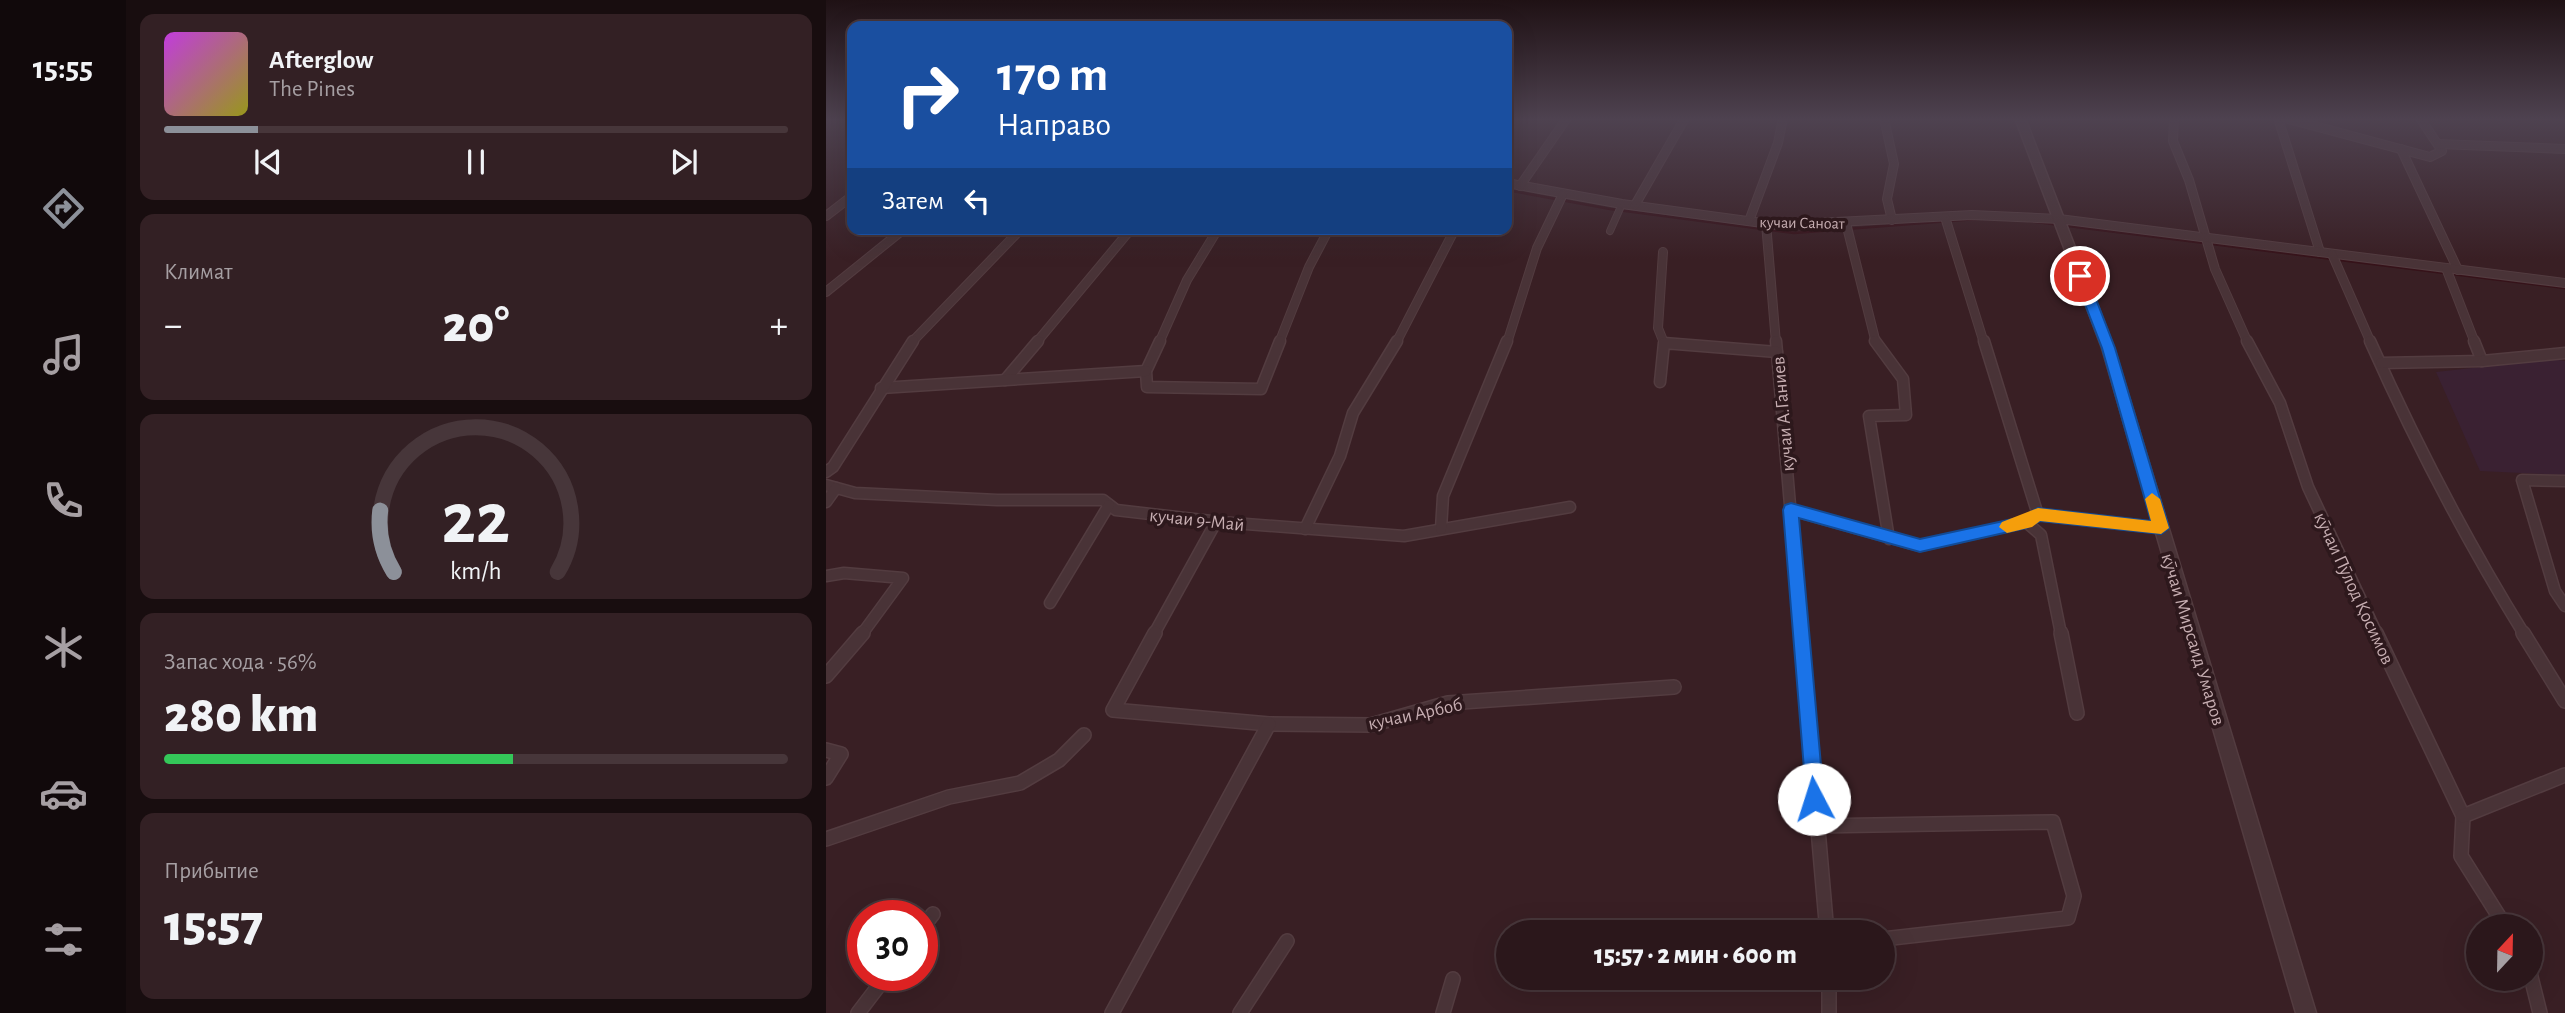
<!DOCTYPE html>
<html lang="ru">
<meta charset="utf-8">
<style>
body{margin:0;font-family:"Alegreya Sans",sans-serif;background:#332024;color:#f1f3f6;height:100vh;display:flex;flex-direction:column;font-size:26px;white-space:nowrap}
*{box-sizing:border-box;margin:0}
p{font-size:23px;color:#a69fa3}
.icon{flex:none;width:38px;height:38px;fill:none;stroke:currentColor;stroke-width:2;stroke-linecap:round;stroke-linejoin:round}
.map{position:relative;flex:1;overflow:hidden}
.side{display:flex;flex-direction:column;gap:14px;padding:14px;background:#180d0f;width:700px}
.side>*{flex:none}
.guide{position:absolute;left:21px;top:21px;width:665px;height:214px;border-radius:14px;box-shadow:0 7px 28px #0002,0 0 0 2px #47363a;background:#1a4fa0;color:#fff;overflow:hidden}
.needle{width:46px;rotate:22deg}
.fabs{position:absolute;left:1640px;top:914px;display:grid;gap:14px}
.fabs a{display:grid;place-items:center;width:77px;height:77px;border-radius:50%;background:#2b171b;box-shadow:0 7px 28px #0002,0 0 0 2px #47363a;font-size:35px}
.speed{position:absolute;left:21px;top:900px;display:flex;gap:14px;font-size:35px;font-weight:700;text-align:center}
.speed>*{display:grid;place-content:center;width:91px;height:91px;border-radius:50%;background:#2b171b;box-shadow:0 7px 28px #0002,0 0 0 2px #47363a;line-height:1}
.speed .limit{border:10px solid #d22;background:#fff;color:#111}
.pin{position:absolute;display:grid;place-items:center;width:60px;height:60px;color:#fff;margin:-30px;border:4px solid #fff;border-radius:50%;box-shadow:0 2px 7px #0007}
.me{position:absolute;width:77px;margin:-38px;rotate:355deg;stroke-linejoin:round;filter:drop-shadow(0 0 5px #0008)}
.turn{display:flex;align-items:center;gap:24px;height:147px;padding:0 35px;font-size:32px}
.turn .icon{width:91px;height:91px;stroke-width:2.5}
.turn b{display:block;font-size:49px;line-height:60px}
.then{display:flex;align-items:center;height:66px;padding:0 35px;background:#0003;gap:14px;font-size:26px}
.big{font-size:52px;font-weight:800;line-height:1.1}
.side .card{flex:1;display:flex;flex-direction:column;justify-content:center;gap:10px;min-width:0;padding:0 24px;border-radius:14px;background:#332024}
.side .dial{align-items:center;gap:0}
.dial svg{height:182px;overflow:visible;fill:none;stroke:#47363a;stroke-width:7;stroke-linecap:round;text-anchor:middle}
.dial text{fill:#f1f3f6;stroke:none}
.song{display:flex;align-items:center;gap:21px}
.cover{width:84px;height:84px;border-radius:10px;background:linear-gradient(135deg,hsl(290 70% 55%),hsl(60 70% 35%))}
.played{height:7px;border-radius:4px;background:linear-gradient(90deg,#8c9099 15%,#47363a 15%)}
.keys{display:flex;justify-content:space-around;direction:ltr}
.heat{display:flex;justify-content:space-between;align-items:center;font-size:38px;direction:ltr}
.charge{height:10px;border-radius:5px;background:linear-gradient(90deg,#34c759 56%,#47363a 0)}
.trip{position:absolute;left:670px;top:920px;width:399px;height:70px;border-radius:35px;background:#2b171b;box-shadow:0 7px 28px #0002,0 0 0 2px #47363a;font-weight:800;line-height:70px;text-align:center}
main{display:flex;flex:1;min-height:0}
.menu{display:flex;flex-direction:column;width:126px;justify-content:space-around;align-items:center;background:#11090b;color:#a69fa3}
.menu .icon{width:49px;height:49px}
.menu .on{color:#8c9099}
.menu b{font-size:32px;color:#f1f3f6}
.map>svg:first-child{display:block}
</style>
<main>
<nav class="menu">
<b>15:55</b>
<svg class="icon on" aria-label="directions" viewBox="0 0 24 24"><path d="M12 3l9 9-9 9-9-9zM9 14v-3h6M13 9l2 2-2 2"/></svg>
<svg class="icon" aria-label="music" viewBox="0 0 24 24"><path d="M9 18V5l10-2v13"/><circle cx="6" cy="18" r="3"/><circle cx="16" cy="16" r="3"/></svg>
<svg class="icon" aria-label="phone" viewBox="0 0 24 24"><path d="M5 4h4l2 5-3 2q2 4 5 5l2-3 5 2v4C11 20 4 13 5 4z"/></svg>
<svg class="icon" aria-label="climate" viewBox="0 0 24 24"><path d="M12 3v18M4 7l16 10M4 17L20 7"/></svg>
<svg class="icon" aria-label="car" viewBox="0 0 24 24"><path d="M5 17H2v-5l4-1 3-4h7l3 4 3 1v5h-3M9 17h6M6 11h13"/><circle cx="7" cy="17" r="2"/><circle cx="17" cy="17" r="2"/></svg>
<svg class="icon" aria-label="filters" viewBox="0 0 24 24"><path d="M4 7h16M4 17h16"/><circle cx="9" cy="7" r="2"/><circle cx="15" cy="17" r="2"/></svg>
</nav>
<section class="side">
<div class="card">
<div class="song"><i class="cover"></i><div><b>Afterglow</b><p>The Pines</p></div></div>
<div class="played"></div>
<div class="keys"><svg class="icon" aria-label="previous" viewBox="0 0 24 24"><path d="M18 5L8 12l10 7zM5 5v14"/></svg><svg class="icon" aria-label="pause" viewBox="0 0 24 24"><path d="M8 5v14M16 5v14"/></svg><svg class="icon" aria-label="next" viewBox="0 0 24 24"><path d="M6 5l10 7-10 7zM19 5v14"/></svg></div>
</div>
<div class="card"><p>Климат</p>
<div class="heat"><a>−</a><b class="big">20°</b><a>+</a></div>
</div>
<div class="card dial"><svg viewBox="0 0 100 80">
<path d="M14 69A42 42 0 1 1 86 69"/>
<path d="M14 69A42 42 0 0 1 8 42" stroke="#8c9099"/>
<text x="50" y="56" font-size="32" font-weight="700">22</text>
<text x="50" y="72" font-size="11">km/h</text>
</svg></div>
<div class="card"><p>Запас хода · 56%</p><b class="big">280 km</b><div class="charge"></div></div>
<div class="card"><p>Прибытие</p><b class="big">15:57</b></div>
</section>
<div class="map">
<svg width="1739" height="1013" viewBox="0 0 1739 1013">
<rect width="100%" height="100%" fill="#391f24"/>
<!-- green -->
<polygon fill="#3a2132" points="1727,359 1739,361 1739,475 1654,471 1610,372"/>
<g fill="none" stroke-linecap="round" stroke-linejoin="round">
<!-- stream -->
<g stroke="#361219" stroke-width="2.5">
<polyline points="681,190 784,209 968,233 1150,219"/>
<polyline points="1203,221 1739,288"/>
</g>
<defs>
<polyline id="pedestrian" points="784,231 796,204"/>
<g id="minor-far2">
<polyline points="1058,118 1068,164 1061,199 1066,220"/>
<polyline points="1348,118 1347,141 1363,180 1389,269 1422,343"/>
<polyline points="1452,118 1494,252"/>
<polyline points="1459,118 1604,157 1616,151 1594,118"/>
<polyline points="1612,144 1739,149"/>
<polyline points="1575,149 1632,270"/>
<polyline points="681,183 796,204 951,225 1146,215 1233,219 1739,283"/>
<polyline points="694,186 741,118"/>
<polyline points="809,205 859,118"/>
<polyline points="0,216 26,196"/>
<polyline points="1119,217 1158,343"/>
<polyline points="923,221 952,143 957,118"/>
<polyline points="940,223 950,343"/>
<polyline points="1020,223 1050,343"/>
<polyline points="837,252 832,328 838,343"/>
<polyline points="1506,254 1545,343"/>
<polyline points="1620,268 1649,343"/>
<polyline points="0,292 78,229"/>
<polyline points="85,343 195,229"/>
<polyline points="210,343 305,229"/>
<polyline points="333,343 361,280 392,229"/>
<polyline points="453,343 483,267 503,229"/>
<polyline points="570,343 629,229"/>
<polyline points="681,343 711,248 737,194"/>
</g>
<g id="minor-far1">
<polyline points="334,341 320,371 321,387 435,389 454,341"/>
<polyline points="950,341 975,634"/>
<polyline points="1049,341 1077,379 1080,415 1043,416 1063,539"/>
<polyline points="1421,341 1454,403 1482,487 1551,634"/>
<path d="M1544,341C1589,442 1640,540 1698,634"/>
<polyline points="1648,341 1656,361"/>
<polyline points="1555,363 1656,361 1739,353"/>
<polyline points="179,380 212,341"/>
<polyline points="834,382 838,343 951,352"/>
<polyline points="55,388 320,371"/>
<polyline points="0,472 7,467 87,341"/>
<polyline points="1739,481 1696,480 1729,591 1739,606"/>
<polyline points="0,485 29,493 171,500 277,500 290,510 394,522 578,536 744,507"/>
<polyline points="0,502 10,488"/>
<polyline points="965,510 1094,546 1200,522 1212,515 1158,341"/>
<polyline points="1212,515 1335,528"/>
<polyline points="1200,522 1215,535 1235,634"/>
<polyline points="479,529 514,456 527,413 571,341"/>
<polyline points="615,529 617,496 681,341"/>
<polyline points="0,576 18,573 77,578 36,634"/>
<polyline points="224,603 283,505"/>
<polyline points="328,634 390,522"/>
</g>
<g id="minor">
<polyline points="329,633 287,710 443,724 545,725 622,703 848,687"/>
<polyline points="975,633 1001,933"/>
<polyline points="1235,633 1251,713"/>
<polyline points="1550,633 1637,816 1635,856 1679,926"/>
<polyline points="1697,633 1739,701"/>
<polyline points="0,676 37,633"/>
<polyline points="0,750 15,754 0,778"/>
<polyline points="1637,816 1739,775"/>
<polyline points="991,826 1227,822 1248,896 1242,918 1057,939"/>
<polyline points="0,839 123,797 194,783 233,760 258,735"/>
<polyline points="96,928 107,914"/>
<polyline points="1704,973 1714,1013"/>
<polyline points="1003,978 1003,1013"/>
<polyline points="32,1013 61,975"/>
<polyline points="286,1013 443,724"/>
<polyline points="414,1013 461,941"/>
<polyline points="617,1013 627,979"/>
</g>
<polygon id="tertiary" points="1189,118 1199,118 1288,348 1490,1013 1470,1013 1276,348"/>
</defs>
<!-- pedestrian casing -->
<use href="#pedestrian" stroke="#533c40" stroke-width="8"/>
<!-- minor-far2 casing -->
<use href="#minor-far2" stroke="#533c40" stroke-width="10"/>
<!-- minor-far1 casing -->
<use href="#minor-far1" stroke="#533c40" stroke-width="13"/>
<!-- minor casing -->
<use href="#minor" stroke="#533c40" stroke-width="16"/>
<!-- tertiary casing -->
<use href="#tertiary" stroke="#533c40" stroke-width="3"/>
<!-- pedestrian -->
<use href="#pedestrian" stroke="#493337" stroke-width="6"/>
<!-- minor-far2 -->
<use href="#minor-far2" stroke="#493337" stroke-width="8"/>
<!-- minor-far1 -->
<use href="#minor-far1" stroke="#493337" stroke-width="10"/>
<!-- minor -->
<use href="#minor" stroke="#493337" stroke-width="13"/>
<!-- tertiary -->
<use href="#tertiary" fill="#493337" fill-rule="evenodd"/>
</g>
<!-- sky -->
<linearGradient id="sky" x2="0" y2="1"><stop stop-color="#1f1114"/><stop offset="0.46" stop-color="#4e4250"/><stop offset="1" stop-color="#4e4250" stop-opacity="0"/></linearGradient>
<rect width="1739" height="259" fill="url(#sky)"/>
<!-- route -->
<polygon fill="#1a73e8" stroke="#114b97" stroke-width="2" points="1254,272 1261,276 1289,348 1343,528 1335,534 1214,521 1200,528 1094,552 973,518 998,799 995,806 988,809 981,806 957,510 959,505 965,503 1094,539 1196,517 1212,508 1325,521 1276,348 1248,276"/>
<!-- slow -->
<polygon fill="#f59e0b" points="1326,493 1334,499 1343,528 1335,534 1214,521 1206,527 1181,533 1173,527 1176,522 1212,508 1325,521 1319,499"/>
<g text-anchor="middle" stroke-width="7" stroke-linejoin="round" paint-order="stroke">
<!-- far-street labels -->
<g font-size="16" fill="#c6adb1" stroke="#2d181c">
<text transform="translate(976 222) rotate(1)" y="6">кучаи Саноат</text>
</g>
<!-- street labels -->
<g font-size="19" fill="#c6adb1" stroke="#2d181c">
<text transform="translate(956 414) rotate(-95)" y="7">кучаи А.Ганиев</text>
<text transform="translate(371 519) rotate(6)" y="7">кучаи 9-Май</text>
<text transform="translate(1529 588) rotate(65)" y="7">кӯчаи Пӯлод Қосимов</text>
<text transform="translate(1368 639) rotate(73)" y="7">кӯчаи Мирсаид Умаров</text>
<text transform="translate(589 713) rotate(-12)" y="7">кучаи Арбоб</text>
</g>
</g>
</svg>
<div class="fabs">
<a><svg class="needle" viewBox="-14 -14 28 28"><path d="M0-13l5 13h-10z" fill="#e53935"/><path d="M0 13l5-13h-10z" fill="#a69fa3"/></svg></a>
</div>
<div class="speed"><div class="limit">30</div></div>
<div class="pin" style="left:1254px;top:276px;background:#d93025"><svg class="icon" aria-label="arrive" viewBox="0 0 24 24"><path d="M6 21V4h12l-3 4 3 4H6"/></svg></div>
<svg class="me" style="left:988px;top:799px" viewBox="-20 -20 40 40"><circle r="19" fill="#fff"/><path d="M0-13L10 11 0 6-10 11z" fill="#1a73e8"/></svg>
<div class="trip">15:57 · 2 мин · 600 m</div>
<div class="guide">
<div class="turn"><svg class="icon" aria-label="right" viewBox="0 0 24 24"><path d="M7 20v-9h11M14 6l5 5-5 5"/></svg><div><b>170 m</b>Направо</div></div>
<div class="then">Затем<svg class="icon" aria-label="left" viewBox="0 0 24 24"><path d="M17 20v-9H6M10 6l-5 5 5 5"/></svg></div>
</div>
</div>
</main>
